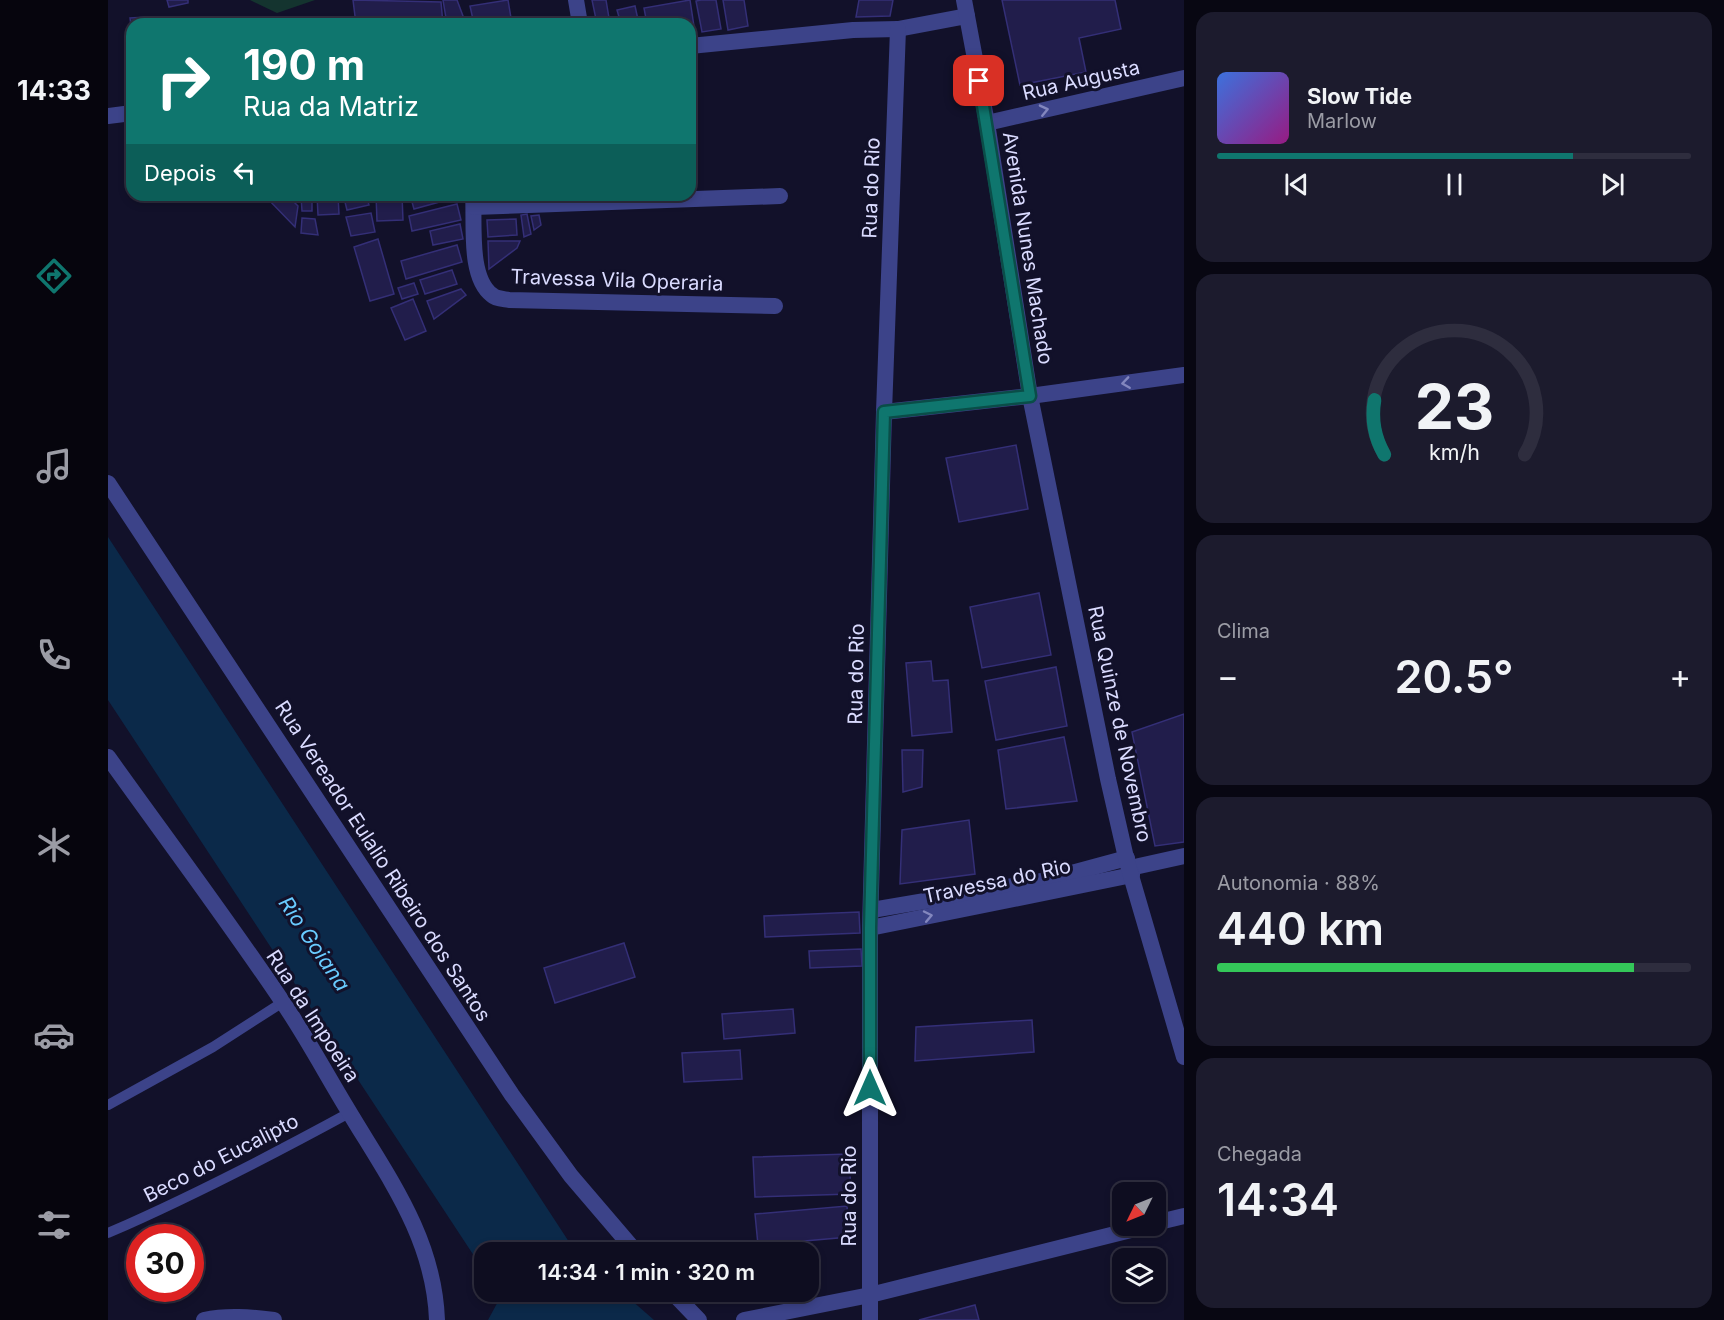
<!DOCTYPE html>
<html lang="pt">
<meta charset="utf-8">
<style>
body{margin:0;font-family:Inter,sans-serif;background:#1c1b2d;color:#f1f3f6;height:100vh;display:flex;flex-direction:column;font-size:22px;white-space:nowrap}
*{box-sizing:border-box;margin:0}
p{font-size:20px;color:#9b9ca5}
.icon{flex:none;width:33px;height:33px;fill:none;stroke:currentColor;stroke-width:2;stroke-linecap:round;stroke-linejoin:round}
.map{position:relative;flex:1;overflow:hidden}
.drawer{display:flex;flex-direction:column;gap:12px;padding:12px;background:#080712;width:540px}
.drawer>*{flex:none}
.top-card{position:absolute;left:18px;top:18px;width:570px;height:183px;border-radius:18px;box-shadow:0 3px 9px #0003,0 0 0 2px #2e2d3e;background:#0f766e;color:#fff;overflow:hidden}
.needle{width:39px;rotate:227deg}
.controls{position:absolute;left:1004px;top:1182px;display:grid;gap:12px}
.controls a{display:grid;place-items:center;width:54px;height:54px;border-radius:12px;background:#0e0d20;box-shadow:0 3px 9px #0003,0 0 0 2px #2e2d3e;font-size:30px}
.speed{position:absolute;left:18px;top:1224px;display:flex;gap:12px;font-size:30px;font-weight:700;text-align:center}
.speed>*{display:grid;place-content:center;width:78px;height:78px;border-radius:50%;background:#0e0d20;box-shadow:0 3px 9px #0003,0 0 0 2px #2e2d3e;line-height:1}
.speed .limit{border:9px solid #d22;background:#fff;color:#111}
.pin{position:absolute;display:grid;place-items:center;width:51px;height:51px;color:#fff;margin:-26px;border-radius:12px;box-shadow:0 3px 9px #0006}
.me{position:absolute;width:66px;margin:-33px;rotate:0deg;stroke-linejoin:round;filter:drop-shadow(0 0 4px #0008)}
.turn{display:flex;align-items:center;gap:21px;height:126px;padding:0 18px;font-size:27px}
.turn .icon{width:78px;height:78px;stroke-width:2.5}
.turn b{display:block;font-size:42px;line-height:51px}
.then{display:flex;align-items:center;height:57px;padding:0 18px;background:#0003;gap:12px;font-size:22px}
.big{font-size:45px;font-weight:600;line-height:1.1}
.drawer .tile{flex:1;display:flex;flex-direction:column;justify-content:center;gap:9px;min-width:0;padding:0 21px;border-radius:18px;background:#1c1b2d}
.drawer .dial{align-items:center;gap:0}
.dial svg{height:156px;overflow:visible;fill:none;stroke:#2e2d3e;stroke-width:7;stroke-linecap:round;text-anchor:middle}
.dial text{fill:#f1f3f6;stroke:none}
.song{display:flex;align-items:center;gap:18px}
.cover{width:72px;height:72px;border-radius:9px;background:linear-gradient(135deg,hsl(220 70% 55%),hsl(310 70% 35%))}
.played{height:6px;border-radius:3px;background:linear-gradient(90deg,#0f766e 75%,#2e2d3e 75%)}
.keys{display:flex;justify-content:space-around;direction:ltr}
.heat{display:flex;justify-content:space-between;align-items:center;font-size:33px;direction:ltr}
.charge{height:9px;border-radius:4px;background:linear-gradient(90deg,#34c759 88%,#2e2d3e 0)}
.trip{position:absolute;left:366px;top:1242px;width:345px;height:60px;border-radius:18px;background:#0e0d20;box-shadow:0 3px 9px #0003,0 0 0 2px #2e2d3e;font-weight:600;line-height:60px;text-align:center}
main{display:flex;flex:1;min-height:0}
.dock{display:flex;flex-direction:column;width:108px;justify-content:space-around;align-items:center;background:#06050d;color:#9b9ca5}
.dock .icon{width:42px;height:42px}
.dock .on{color:#0f766e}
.dock b{font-size:27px;color:#f1f3f6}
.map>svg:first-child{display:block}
</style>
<main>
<nav class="dock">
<b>14:33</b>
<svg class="icon on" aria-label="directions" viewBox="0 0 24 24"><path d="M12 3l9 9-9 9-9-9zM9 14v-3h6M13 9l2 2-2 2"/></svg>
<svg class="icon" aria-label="music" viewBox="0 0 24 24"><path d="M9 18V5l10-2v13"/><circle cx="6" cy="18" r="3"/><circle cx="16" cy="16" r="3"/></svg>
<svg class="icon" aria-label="phone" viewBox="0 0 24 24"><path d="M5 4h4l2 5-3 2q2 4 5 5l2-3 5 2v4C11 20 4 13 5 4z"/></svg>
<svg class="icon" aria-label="climate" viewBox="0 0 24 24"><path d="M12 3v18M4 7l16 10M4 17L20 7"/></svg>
<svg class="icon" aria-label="car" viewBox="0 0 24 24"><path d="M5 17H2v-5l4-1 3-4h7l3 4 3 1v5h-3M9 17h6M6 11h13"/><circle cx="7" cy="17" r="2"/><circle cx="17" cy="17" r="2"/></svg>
<svg class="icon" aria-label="filters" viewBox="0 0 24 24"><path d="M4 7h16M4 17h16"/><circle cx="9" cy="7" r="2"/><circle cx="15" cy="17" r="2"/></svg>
</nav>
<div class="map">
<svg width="1076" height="1320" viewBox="0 0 1076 1320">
<rect width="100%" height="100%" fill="#12112a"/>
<!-- green -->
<polygon fill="#14342f" points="142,0 207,0 169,13"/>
<!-- water -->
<g fill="#0b2949">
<polygon points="0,537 465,1248 470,1252 376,1252 376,1271 0,700"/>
<polygon points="390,1292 514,1292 546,1320 380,1320 393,1296"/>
</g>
<!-- building -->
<g fill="#211d4b" stroke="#342f77" stroke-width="1.5">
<polygon points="59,0 80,0 80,3 61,7"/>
<polygon points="245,0 333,2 335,24 248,24"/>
<polygon points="335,0 349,0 358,24 339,24"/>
<polygon points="400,0 404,24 366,24 362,6"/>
<polygon points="484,0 498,0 502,24 489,24"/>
<polygon points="582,0 587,33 582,34 582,24 539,24 536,8"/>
<polygon points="593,0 608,0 613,29 594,32 588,1"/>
<polygon points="615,0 636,0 640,26 620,30"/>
<polygon points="751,0 785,0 782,16 748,17"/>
<polygon points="894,0 1007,0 1013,29 971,38 978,72 912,85"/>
<polygon points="527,6 531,24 513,24 509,10"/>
<polygon points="39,17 40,24 24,24 24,33 22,18"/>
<polygon points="160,195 179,195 190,206 187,227 158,197"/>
<polygon points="204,195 204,211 194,211 193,196"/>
<polygon points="209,195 230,195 231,214 210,215"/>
<polygon points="247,195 258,195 261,205 239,210 236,198"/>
<polygon points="268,195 294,195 295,220 269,221"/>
<polygon points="302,195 337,195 339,200 306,209"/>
<polygon points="341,195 353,195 354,200 343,202"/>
<polygon points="349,204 353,220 304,231 301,216"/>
<polygon points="263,213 267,232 243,236 238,217"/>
<polygon points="419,214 423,234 416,237 413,215"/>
<polygon points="431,215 433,225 426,230 423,216"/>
<polygon points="194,218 207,219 210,235 193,233"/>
<polygon points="408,219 409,235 380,237 379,220"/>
<polygon points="352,224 355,239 325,245 322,231"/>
<polygon points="270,239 286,294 262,301 246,247"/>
<polygon points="380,241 412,241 409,248 381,269"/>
<polygon points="349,245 354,262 298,279 293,261"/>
<polygon points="344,270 349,284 317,294 312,280"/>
<polygon points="306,283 310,294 294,299 290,288"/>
<polygon points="353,289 358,295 326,319 319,301"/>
<polygon points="305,299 318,331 297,340 283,308"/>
<polygon points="908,445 920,509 851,522 838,458"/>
<polygon points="931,593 943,655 874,668 862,607"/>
<polygon points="823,661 825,681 840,680 844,732 804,736 798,663"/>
<polygon points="948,667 959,726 888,740 877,681"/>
<polygon points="1076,714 1076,842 1047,846 1024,732"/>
<polygon points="956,737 969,801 898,809 890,750"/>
<polygon points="794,750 815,750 814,787 795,792"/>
<polygon points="861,820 867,874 792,884 794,830"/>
<polygon points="751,912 752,933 657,937 656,916"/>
<polygon points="516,943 527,977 447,1003 436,968"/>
<polygon points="753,949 754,966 702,968 701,951"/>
<polygon points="685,1009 687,1033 616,1039 614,1014"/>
<polygon points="924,1020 926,1052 807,1061 808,1027"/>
<polygon points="632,1050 634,1079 576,1082 574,1053"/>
<polygon points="741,1154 743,1194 647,1197 645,1157"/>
<polygon points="739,1206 741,1237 650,1245 647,1214"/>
<polygon points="867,1305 871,1320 811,1320"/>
</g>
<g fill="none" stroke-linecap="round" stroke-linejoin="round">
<!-- service -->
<g stroke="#3c4389" stroke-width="10">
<polyline points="0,1105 105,1047 175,1002"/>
<path d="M0,1233C83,1197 162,1156 241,1113"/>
</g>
<!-- minor -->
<g stroke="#3c4389" stroke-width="16">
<polyline points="468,0 472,24"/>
<polyline points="582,46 745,30 790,29 859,16"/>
<polyline points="0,116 24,113"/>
<polyline points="879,123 1076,78"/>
<path d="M365,195C367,223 360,277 384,295C388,299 396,299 401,300L667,306"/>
<polyline points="366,207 672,196"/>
<polyline points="776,412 922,396"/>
<polyline points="0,483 404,1095 463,1176 528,1252"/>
<path d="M0,757C58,838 118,918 174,1001C198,1036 218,1074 240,1110C280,1177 326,1238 329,1320"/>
<polyline points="1022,868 1076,856"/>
<polyline points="764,910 934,881 1019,858"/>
<polyline points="762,928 1024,875"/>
<polyline points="1047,1223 1076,1216"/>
<polyline points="564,1292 591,1320"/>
<path d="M96,1320C119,1315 142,1317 166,1320"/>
<polyline points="636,1320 762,1295 1039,1226"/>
<polyline points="762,1320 762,928 776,412 790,29"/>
</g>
<!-- tertiary -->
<g stroke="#3c4389" stroke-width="16">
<polyline points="856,0 879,123 922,396 1000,779 1019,862 1076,1057"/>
<polyline points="922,396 1076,375"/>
</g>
</g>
<!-- one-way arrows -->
<defs><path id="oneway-chevron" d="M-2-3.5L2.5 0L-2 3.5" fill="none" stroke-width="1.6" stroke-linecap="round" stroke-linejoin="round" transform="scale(1.5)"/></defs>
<g stroke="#8387be">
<use href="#oneway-chevron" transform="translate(936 110) rotate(-13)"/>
<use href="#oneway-chevron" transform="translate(1018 383) rotate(172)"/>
<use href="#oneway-chevron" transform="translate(820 916) rotate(-12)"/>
</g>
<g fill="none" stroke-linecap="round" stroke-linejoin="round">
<defs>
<polyline id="route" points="762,1088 762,928 776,412 922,396 871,81"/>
</defs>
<!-- route casing -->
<use href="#route" stroke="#0a4d48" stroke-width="15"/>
<!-- route -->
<use href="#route" stroke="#0f766e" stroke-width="10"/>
</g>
<g text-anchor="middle" stroke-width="6" stroke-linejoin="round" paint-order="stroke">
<!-- street labels -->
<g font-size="20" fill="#dadbff" stroke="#12112a">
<text transform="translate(973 80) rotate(-13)" y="7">Rua Augusta</text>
<text transform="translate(763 188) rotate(-88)" y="7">Rua do Rio</text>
<text transform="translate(920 248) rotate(81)" y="7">Avenida Nunes Machado</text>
<text transform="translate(509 280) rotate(2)" y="7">Travessa Vila Operaria</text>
<text transform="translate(748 674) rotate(-89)" y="7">Rua do Rio</text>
<text transform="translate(1012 724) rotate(78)" y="7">Rua Quinze de Novembro</text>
<text transform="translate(275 861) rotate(57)" y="7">Rua Vereador Eulalio Ribeiro dos Santos</text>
<text transform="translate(889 881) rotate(-12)" y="7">Travessa do Rio</text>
<text transform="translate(205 1016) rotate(57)" y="7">Rua da Impoeira</text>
<text transform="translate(113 1158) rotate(-27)" y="7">Beco do Eucalipto</text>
<text transform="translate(741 1196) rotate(-90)" y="7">Rua do Rio</text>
</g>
<!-- water labels -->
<g font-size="21" font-style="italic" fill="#69cbff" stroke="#12112a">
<text transform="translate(206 944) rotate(56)" y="7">Rio Goiana</text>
</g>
</g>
</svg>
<div class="controls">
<a><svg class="needle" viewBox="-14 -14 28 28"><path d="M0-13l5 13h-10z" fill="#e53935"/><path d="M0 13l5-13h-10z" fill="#9b9ca5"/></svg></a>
<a><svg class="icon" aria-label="layers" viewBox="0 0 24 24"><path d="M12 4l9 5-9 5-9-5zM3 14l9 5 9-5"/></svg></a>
</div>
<div class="speed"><div class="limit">30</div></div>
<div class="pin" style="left:871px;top:81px;background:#d93025"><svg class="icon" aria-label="arrive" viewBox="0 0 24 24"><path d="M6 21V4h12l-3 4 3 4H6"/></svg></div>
<svg class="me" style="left:762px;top:1088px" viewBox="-20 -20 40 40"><path d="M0-17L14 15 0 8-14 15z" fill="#0f766e" stroke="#fff" stroke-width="4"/></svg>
<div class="trip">14:34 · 1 min · 320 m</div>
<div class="top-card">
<div class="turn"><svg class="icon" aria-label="right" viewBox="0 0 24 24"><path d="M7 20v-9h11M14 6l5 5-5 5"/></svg><div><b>190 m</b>Rua da Matriz</div></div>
<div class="then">Depois<svg class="icon" aria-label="left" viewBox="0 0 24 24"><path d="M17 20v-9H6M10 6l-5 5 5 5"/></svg></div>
</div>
</div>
<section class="drawer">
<div class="tile">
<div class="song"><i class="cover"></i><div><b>Slow Tide</b><p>Marlow</p></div></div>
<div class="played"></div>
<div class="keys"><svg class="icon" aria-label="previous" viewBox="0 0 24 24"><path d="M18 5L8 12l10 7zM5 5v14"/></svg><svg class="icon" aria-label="pause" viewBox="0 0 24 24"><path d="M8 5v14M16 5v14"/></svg><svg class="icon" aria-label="next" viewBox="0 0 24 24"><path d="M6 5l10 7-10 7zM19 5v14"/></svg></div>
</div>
<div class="tile dial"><svg viewBox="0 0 100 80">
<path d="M14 69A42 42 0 1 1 86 69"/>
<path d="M14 69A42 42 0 0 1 9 41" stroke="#0f766e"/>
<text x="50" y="56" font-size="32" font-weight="700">23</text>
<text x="50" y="72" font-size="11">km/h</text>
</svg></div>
<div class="tile"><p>Clima</p>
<div class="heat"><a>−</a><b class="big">20.5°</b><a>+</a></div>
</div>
<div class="tile"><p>Autonomia · 88%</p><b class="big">440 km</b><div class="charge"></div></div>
<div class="tile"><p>Chegada</p><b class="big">14:34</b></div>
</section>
</main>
